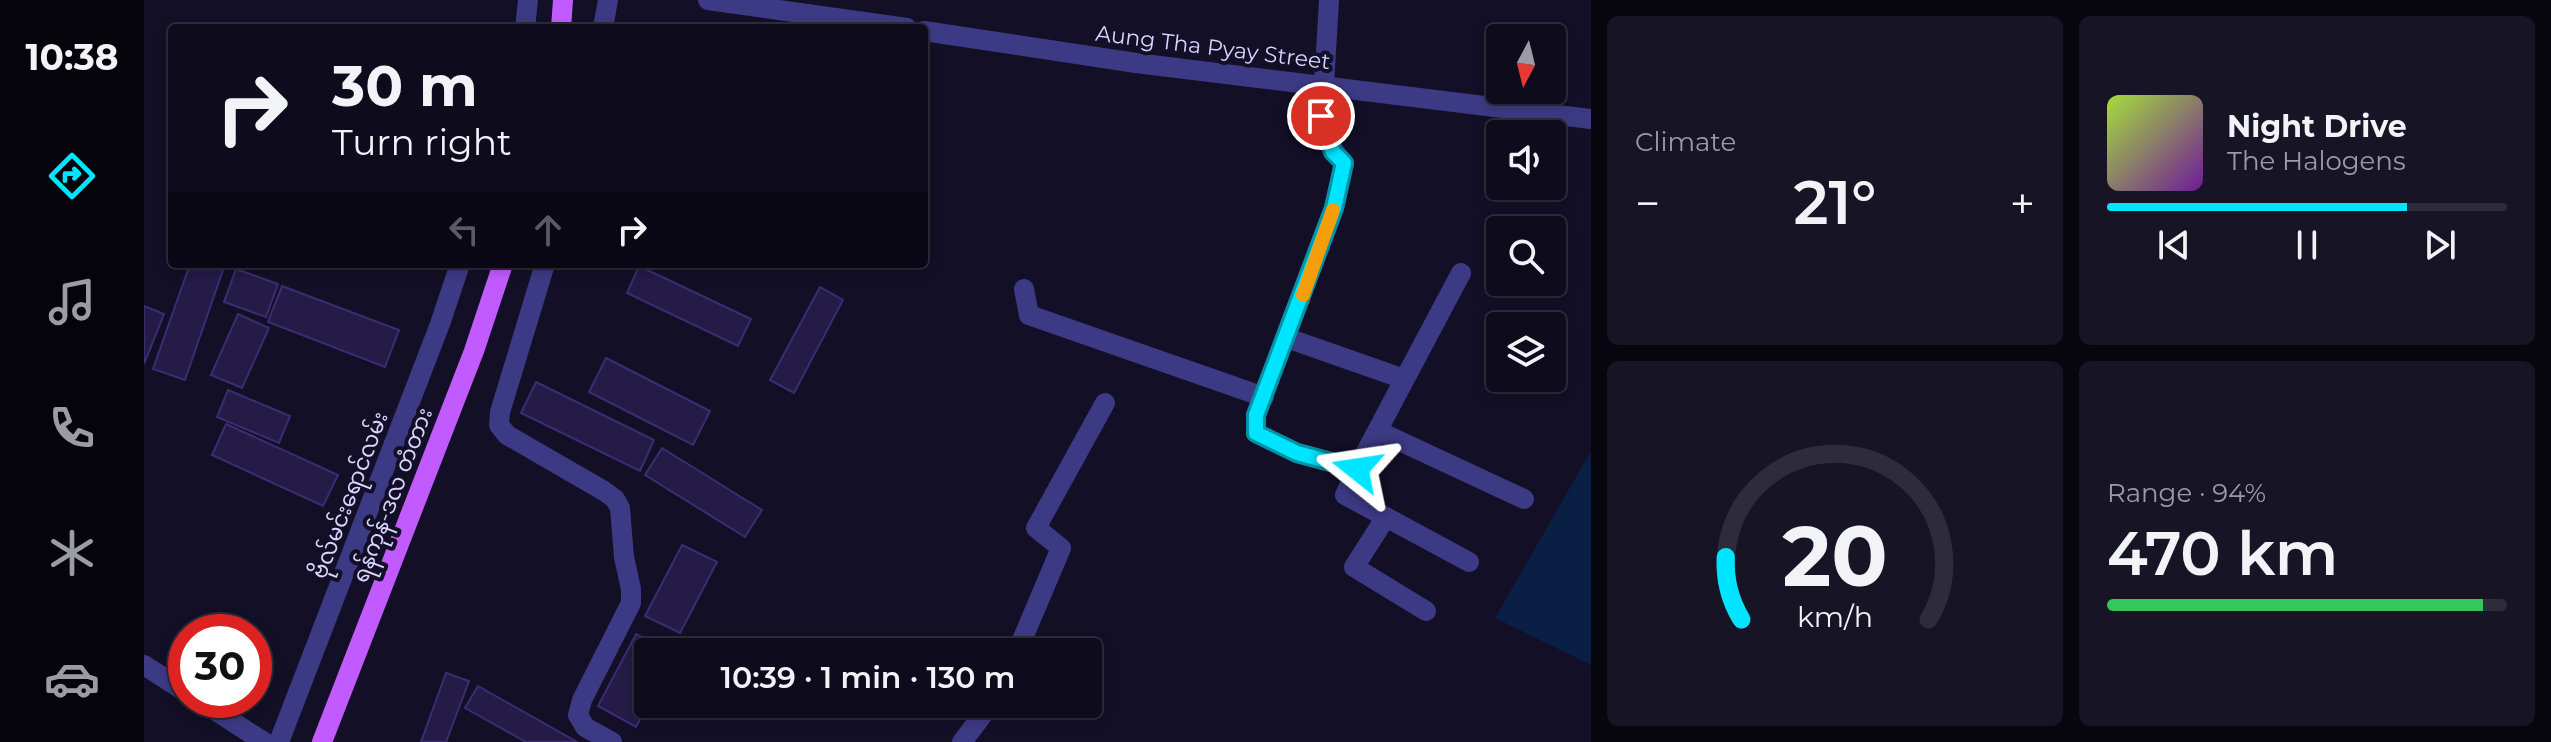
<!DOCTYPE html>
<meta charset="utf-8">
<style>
body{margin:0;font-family:Montserrat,"Noto Sans Myanmar",sans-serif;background:#171425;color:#f1f3f6;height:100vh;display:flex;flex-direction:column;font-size:30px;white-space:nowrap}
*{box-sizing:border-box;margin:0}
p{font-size:26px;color:#9b9ba3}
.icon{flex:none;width:44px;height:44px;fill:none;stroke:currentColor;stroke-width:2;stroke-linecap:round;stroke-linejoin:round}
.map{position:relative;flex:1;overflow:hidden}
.drawer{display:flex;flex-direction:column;gap:16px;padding:16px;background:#08060f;width:960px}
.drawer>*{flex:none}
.guide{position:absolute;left:24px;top:24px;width:760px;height:244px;border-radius:8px;box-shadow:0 4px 12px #0003,0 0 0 2px #2e2b3b;background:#0e0b1c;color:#f1f3f6;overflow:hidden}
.needle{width:52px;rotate:187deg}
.controls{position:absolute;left:1342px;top:24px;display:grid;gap:16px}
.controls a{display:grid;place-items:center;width:80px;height:80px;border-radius:8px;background:#0e0b1c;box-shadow:0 4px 12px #0003,0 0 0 2px #2e2b3b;font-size:40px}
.speed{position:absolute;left:24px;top:614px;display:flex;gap:16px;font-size:40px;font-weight:700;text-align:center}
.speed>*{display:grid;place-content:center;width:104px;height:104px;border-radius:50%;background:#0e0b1c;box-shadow:0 4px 12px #0003,0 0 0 2px #2e2b3b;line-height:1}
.speed .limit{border:12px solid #d22;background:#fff;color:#111}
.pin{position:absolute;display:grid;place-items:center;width:68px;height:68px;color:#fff;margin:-34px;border:4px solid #fff;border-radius:50%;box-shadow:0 2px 8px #0007}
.me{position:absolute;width:88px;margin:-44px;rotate:285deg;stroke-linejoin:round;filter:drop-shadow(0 0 6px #0008)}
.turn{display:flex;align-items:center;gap:28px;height:168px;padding:0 32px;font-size:36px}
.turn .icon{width:104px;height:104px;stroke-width:2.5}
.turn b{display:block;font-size:56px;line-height:68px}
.lanes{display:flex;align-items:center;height:76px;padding:0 32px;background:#0003;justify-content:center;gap:40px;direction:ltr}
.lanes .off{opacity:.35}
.big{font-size:60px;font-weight:600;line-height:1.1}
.drawer .card{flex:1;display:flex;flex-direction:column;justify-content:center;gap:12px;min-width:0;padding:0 28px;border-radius:12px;background:#171425}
.drawer .dial{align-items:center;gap:0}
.dial svg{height:208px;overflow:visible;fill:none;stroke:#2e2b3b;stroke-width:7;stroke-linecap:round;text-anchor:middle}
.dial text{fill:#f1f3f6;stroke:none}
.song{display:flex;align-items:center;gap:24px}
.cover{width:96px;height:96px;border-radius:12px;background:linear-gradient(135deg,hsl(80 70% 55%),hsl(280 70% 35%))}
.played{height:8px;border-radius:4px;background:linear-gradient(90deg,#00e5ff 75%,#2e2b3b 75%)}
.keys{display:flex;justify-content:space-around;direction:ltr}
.heat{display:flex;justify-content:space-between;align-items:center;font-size:44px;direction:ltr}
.charge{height:12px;border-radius:6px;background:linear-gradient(90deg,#34c759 94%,#2e2b3b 0)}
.drawer .tiles{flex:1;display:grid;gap:16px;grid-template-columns:repeat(2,1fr)}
.trip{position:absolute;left:490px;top:638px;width:468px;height:80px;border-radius:8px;background:#0e0b1c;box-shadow:0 4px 12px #0003,0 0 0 2px #2e2b3b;font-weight:600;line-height:80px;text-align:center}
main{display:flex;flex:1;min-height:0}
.tabs{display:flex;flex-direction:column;width:144px;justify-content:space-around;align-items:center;background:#06040b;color:#9b9ba3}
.tabs .icon{width:56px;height:56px}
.tabs .current{color:#00e5ff}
.tabs b{font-size:36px;color:#f1f3f6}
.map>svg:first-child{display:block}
</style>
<main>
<nav class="tabs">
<b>10:38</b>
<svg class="icon current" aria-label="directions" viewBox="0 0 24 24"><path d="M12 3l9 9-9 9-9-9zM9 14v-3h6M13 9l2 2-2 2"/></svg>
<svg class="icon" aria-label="music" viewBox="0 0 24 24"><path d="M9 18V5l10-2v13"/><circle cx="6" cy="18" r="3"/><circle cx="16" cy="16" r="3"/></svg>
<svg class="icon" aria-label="phone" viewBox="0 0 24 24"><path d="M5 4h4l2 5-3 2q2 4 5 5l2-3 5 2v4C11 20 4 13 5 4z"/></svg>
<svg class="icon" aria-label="climate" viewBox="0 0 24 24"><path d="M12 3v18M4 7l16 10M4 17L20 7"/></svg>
<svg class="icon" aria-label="car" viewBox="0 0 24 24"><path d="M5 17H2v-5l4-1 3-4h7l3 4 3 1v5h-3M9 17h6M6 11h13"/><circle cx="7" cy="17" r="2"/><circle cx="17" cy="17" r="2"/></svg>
</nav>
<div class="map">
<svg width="1447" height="742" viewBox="0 0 1447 742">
<rect width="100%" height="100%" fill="#130f26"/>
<!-- water -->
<polygon fill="#0a1f44" points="1447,451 1447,665 1351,618"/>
<!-- building -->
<g fill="#241b47" stroke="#3b2d73" stroke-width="2">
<polygon points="46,264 81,264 41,380 9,369"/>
<polygon points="495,266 607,319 594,346 483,293"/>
<polygon points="92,269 134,284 122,317 80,302"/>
<polygon points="138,286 255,330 241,367 124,322"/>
<polygon points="676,287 699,300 650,393 626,380"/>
<polygon points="0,306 20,314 0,364"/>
<polygon points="94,314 125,328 98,388 67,375"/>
<polygon points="462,358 566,411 549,445 445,392"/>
<polygon points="392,382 510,440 496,471 377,413"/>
<polygon points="84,390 146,416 135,443 73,417"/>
<polygon points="82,424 194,475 179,506 68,455"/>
<polygon points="518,448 618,510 601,537 501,475"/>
<polygon points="538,545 573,562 536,633 501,616"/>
<polygon points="492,634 525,652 504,652 504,704 492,727 454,706"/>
<polygon points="302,673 325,681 302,742 277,742"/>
<polygon points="334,686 433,742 382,742 321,708"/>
</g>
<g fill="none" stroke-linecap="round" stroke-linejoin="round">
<!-- minor -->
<g stroke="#3d3a85" stroke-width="20">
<polyline points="564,0 763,28"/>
<polyline points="381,28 384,0"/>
<polyline points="459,28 464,0"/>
<polyline points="780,31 992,63 1447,119"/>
<path d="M1173,84C1177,112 1179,143 1200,163L1190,208L1112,415V433L1153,453L1213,469L1317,273"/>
<polyline points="1180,85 1185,0"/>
<polyline points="401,264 356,412 355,425 363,435 460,491 471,499 476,508 480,557 487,589 487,603 438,700 434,715 441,727 468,742"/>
<polyline points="880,289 885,315 1120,397"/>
<polyline points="1143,338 1260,379"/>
<polyline points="1234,431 1380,499"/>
<polyline points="1213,469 1201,495 1325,562"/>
<polyline points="1242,517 1210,567 1282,611"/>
<polyline points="873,652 917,548 892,528 961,403"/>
<polyline points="0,665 42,692"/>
<polyline points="55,700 120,742"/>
<polyline points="135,742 296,324 316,264"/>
<polyline points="818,742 847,704"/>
</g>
<!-- major -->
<g stroke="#c25bff" stroke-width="20">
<polyline points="417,28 419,0"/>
<polyline points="178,742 330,351 359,264"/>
</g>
</g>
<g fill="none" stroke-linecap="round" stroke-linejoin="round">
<defs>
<polyline id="route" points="1177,116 1189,152 1200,163 1190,208 1112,415 1112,433 1153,453 1213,469"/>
</defs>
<!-- route casing -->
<use href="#route" stroke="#0095a6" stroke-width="20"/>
<!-- route -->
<use href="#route" stroke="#00e5ff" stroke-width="14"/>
<!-- slow -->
<polyline stroke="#f59e0b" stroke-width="14" points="1159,295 1189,210"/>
</g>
<g text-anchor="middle" stroke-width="8" stroke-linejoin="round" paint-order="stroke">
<!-- street labels -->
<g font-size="22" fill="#d9d4ff" stroke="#130f26">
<text transform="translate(1069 47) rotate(7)" y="8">Aung Tha Pyay Street</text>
<text transform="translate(205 495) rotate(-69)" y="8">ဗိုလ်မင်းရောင်လမ်း</text>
<text transform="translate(248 495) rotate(-69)" y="8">ရန်ကုန်-ဒလ တံတား</text>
</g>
</g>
</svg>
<div class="controls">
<a><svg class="needle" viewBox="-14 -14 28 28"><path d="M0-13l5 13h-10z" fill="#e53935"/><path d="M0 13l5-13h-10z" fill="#9b9ba3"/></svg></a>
<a><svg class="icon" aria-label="sound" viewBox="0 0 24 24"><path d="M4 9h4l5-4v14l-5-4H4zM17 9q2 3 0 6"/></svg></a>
<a><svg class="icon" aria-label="search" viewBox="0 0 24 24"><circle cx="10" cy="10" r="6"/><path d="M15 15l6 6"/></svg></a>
<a><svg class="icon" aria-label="layers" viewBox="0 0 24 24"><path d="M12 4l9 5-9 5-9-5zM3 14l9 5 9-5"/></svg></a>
</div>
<div class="speed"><div class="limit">30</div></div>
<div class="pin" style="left:1177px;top:116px;background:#d93025"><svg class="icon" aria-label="arrive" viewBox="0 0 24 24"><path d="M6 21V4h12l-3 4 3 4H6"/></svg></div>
<svg class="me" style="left:1213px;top:469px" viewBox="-20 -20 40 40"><path d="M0-17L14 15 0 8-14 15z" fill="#00e5ff" stroke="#fff" stroke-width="4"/></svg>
<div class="trip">10:39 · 1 min · 130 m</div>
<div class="guide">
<div class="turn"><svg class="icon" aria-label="right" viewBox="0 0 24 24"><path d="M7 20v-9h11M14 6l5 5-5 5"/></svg><div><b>30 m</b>Turn right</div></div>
<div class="lanes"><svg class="icon off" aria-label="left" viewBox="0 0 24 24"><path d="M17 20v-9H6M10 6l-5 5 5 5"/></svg><svg class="icon off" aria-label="ahead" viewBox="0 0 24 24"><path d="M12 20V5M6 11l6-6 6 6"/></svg><svg class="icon" aria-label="right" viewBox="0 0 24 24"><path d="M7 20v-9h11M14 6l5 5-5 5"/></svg></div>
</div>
</div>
<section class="drawer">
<div class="tiles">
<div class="card"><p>Climate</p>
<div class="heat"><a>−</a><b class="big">21°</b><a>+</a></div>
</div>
<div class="card">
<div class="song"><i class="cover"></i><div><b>Night Drive</b><p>The Halogens</p></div></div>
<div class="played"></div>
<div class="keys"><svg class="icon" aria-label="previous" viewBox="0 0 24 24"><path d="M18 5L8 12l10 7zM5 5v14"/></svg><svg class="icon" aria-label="pause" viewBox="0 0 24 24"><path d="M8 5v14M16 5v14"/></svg><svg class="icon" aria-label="next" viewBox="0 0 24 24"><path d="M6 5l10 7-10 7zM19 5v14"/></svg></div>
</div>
<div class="card dial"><svg viewBox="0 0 100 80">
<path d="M14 69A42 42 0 1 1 86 69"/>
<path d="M14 69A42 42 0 0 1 8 45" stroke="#00e5ff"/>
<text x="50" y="56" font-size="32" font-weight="700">20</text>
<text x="50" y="72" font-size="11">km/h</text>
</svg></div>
<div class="card"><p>Range · 94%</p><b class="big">470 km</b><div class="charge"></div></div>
</div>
</section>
</main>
